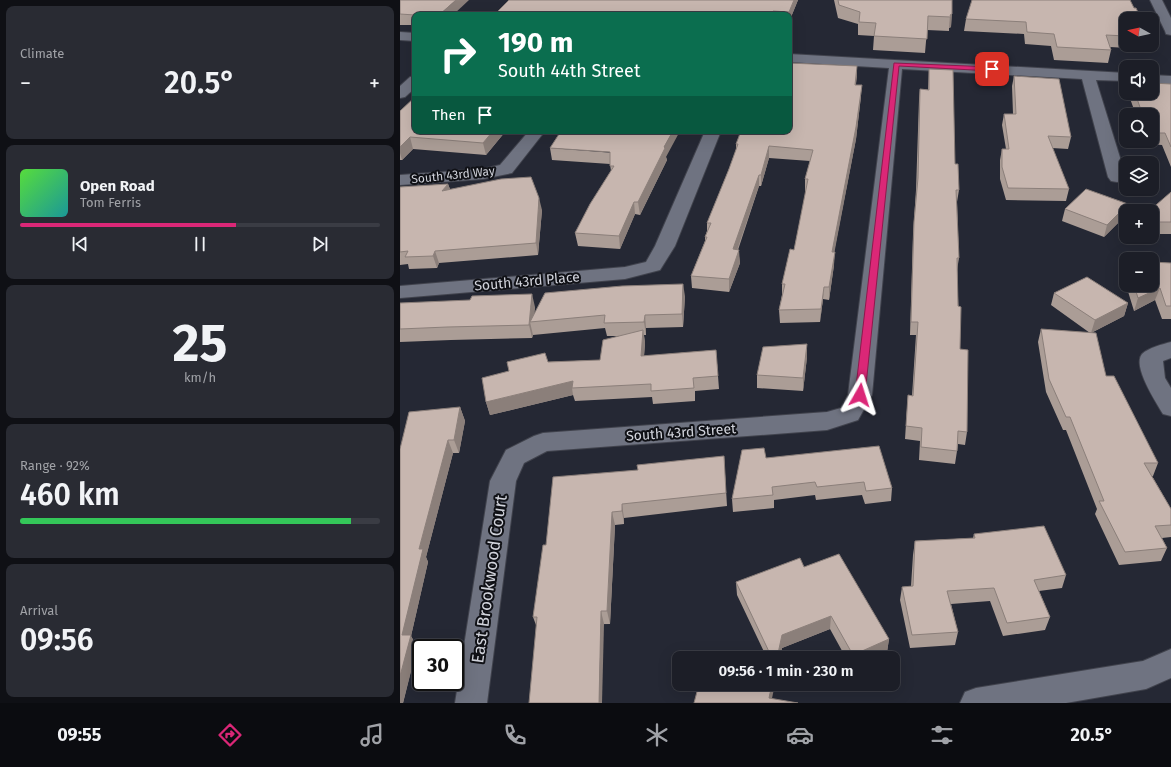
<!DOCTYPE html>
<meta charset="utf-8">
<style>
body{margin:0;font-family:"Fira Sans",sans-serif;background:#292b33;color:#f1f3f6;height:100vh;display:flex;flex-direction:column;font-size:15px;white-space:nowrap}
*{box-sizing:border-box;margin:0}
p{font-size:13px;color:#a0a2a7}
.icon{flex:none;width:22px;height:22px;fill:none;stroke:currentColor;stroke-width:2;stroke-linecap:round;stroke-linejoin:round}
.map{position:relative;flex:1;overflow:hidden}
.panel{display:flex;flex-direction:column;gap:6px;padding:6px;background:#0f1015;width:400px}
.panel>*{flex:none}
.guide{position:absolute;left:12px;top:12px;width:380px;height:122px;border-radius:8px;box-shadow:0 4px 16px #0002,0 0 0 1px #3a3c44;background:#0b6e4f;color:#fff;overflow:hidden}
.needle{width:26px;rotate:278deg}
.fabs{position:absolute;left:719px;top:12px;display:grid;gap:8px}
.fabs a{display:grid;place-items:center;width:40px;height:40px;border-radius:8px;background:#1c1e27;box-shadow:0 4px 16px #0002,0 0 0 1px #3a3c44;font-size:20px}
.speed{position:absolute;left:12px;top:639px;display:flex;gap:8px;font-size:20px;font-weight:700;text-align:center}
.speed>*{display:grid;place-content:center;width:52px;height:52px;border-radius:50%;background:#1c1e27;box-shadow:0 4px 16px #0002,0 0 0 1px #3a3c44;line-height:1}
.speed .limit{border:2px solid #111;border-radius:6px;background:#fff;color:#111}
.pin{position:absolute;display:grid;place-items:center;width:34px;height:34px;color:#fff;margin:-17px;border-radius:8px;box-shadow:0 2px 6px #0006}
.me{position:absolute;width:44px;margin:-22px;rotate:6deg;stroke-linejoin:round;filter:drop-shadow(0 0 3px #0008)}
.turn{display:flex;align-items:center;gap:14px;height:84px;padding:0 20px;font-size:18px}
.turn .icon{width:52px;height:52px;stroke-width:2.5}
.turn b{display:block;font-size:28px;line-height:34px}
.then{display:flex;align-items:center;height:38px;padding:0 20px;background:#0003;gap:8px;font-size:15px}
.big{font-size:30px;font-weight:600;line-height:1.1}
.panel .widget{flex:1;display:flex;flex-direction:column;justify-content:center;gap:6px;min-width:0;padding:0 14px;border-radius:8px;background:#292b33}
.panel .dial{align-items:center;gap:0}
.dial b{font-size:52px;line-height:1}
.song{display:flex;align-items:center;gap:12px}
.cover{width:48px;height:48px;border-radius:6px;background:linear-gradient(135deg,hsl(110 70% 55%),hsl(180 70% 35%))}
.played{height:4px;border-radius:2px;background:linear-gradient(90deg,#db2777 60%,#3a3c44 60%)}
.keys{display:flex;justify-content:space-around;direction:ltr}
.heat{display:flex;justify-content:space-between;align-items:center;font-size:22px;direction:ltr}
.charge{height:6px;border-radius:3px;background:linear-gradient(90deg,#34c759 92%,#3a3c44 0)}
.trip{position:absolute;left:272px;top:651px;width:228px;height:40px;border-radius:8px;background:#1c1e27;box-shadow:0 4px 16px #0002,0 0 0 1px #3a3c44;font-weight:600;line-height:40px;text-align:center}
.dock{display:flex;height:64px;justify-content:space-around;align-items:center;background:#0b0c10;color:#a0a2a7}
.dock .icon{width:28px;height:28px}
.dock .active{color:#db2777}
.dock b{font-size:18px;color:#f1f3f6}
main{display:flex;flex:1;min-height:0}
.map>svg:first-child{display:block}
</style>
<main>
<section class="panel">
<div class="widget"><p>Climate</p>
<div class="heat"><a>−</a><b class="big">20.5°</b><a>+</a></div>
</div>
<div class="widget">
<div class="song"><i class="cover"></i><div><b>Open Road</b><p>Tom Ferris</p></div></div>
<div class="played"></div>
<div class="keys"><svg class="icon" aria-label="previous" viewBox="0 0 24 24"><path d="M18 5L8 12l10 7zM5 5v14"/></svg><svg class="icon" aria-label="pause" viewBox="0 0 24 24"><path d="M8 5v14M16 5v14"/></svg><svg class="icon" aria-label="next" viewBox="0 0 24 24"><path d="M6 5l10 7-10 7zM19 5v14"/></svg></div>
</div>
<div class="widget dial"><b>25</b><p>km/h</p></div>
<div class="widget"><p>Range · 92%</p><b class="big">460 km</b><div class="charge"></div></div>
<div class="widget"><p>Arrival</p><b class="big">09:56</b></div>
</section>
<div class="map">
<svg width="771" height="703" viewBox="0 0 771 703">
<rect width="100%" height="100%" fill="#252834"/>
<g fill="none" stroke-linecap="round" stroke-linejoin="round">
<defs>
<g id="minor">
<polygon points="750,0 762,0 771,18 771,35 766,34 765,31"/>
<polygon points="0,32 15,33 15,41 0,40"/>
<polygon points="389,54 726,73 726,81 696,80 726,177 723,181 717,182 711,181 708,177 682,79 502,69 472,395 458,420 427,430 147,451 124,463 116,481 87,703 55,703 90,481 106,450 134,436 143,433 427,412 441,408 448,395 489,68 389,62"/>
<polygon points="752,75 771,76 771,84 752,83"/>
<polygon points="15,76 15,88 5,97 0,98 0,86 10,77"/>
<polygon points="129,131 145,131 112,173 83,179 0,185 0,175 83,169 100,165"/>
<polygon points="305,131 321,131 275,246 260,270 225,279 0,298 0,286 225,267 246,262 255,246"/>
<path d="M771,342V358L763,361L765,378L771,388V416L763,414C756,402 732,366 742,354C748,348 763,344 771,342Z"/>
<polygon points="771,649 771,678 746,689 666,703 560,703 565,692 576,688 743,661"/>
</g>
</defs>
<!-- minor casing -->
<use href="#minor" stroke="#41434d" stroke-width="2"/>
<!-- minor -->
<use href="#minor" fill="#6f7381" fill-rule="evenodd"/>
</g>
<!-- wall -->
<g fill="#ab9d96">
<polygon points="0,0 15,15 15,25 0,25"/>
<polygon points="398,0 389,22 389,15 94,15"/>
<polygon points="434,0 552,0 551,27 549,28 549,31 527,30 525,53 473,50 474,36 458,35 458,24 438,18"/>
<polygon points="566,19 726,19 726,45 746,45 745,49 710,47 711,50 708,63 654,60 651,46 625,44 624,34 564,31"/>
<polygon points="457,66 456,85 461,96 456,139 434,252 434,265 429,300 423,299 420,322 380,323 379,310 382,295 382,284 394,250 406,191 405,191 405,179 410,161 369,158 361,186 359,186 338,250 340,263 329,292 292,288 291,276 305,241 305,237 307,231 307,223 329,169 336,150 336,144"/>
<polygon points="529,69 555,164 559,190 557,202 559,258 557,270 560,349 567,432 565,445 558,444 557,451 555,464 519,460 520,441 505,439 507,408 508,395 512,396 516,335 510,335 513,234 516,190 519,100 520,89 528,90"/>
<polygon points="614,76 671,137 668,149 652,148 669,189 666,201 606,200 600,179 600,160 602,149 606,149 602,125 604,114 613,114 612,86"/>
<polygon points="771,84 771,167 762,145 750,144 749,141 752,141 752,115 736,115 728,93 752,93"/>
<polygon points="0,111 105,132 86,155 13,149 2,160 0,160"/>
<polygon points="150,148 266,157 267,160 240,215 235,214 220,249 178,246 175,233 211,171 210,164 152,160"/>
<polygon points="48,184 50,189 142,210 138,255 39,263 37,268 9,269 8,264 0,265 0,187"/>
<polygon points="771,192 771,234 752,234 752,211"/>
<polygon points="728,204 725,216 704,237 662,221 665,209"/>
<polygon points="725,255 726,259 726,284 721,268"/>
<polygon points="771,263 771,319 762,319 755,300 734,311 726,285 752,285"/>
<polygon points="654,293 728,303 724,316 691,333 706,376 758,463 753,476 752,476 771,509 771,537 762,538 767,548 761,561 719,565 695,514 697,509 666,430 663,430 646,392 638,342 641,329 690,333 651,305"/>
<polygon points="285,296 283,327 246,328 246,335 244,335 245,343 244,356 316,350 319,389 295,391 295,401 253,404 252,397 175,401 173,395 90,415 86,402 148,362 200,360 220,336 207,336 205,328 133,335 132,338 51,340 0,342 0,303 135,307 134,313"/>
<polygon points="407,344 407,357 403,391 357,388 357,375"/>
<polygon points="60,407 65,421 59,453 53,453 26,557 28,562 11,636 17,647 3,703 0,703 0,449"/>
<polygon points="324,456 327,506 224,518 224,524 215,525 210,624 136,625 133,617 146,545 238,470"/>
<polygon points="366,458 492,488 491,501 465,504 462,495 416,500 415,495 374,500 374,508 333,512 332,499"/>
<polygon points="574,534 666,575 662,588 639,591 650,617 645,630 603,636 590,601 551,604 558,632 555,645 510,648 500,600 502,587 511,586 513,555 515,541 573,538"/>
<polygon points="404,567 489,639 487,652 473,658 446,658 430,629 382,648 380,658 367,658 337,595 336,582"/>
</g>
<!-- shaded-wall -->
<g fill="#8b7f7a">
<polygon points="56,0 69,0 53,15 39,15"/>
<polygon points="394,0 398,0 389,22 389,12"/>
<polygon points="552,14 551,27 549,28 550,15"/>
<polygon points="457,66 457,77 454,95 455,85"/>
<polygon points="462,85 461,96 456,139 432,265 432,252"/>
<polygon points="93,131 105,131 105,132 86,155 83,143"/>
<polygon points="273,131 280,131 266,157 267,160 240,215 238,202 264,147"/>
<polygon points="10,137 13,149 2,160 0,153 0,147"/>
<polygon points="369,146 369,158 361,186 361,175"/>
<polygon points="359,175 359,186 333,262 333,249"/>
<polygon points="48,184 52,195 42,191"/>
<polygon points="139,198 142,210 138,255 136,243"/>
<polygon points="234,202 235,214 220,249 219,236"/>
<polygon points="728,204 725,216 704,237 707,225"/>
<polygon points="339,250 340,263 329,292 329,279"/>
<polygon points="35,251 39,263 37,268 33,256"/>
<polygon points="435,252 434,265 429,300 429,287"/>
<polygon points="283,284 285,296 283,327 282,314"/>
<polygon points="424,287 423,299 420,322 421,309"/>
<polygon points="760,288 755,300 734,311 738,298"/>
<polygon points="132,294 135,307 134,322 130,322 133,335 132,338 129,325"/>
<polygon points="728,303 724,316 691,333 695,320"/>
<polygon points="245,315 246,328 246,335 244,322"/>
<polygon points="243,330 245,343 243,369 241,356"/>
<polygon points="407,344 407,357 403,391 403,378"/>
<polygon points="173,381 172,388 173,395 90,415 86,402"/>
<polygon points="60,407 65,421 59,453 54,440"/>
<polygon points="48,440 53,453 26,557 28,562 11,636 17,647 3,703 0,703 0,676 2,635 19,549"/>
<polygon points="222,504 224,518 224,524 222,511"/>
<polygon points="212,512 215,525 210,624 207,611"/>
<polygon points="201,611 204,624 202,703 199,703"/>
<polygon points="431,616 430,629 382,648 380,658 377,658 382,635"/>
<polygon points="489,639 487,652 473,658 452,658 453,655"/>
<polygon points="372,684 375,684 371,703 369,698"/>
</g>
<!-- building -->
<g fill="#c7b6af" stroke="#8b7f7a">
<polygon points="0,0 56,0 39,15 15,15 0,14"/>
<polygon points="109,0 394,0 389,12 373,11 372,15 94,15"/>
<polygon points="438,0 552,0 552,14 550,15 551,17 528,16 527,39 474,36 476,23 459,22 460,12 439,5"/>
<polygon points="572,0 730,0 734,8 736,8 741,19 726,19 726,36 706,35 711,50 657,47 654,34 627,32 626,22 566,19"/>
<polygon points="389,63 457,66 455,85 462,85 456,127 432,252 435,252 429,287 424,287 421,309 379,310 385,284 382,284 390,249 394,250 408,179 405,179 413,150 369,146 361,175 359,175 333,249 339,250 329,279 291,276 307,237 305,237 311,223 307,223 329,169 338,144 336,144 341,131 389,131"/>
<polygon points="529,69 553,70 555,164 558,164 559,190 556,190 559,258 557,258 558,306 561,307 560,349 568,350 567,432 558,431 557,451 521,447 522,428 506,426 508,395 513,396 518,322 511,322 514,222 518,178 520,89 529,90"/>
<polygon points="614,76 659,79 671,137 648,136 669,189 608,188 602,167 602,149 609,149 604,114 616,114"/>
<polygon points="752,83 771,84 771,147 765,133 753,133 752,130 752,115 746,115 744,110 741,110 735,93 752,93"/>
<polygon points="15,97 15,131 93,131 83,143 10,137 0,147 0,111"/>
<polygon points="161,131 273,131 264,147 265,148 238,202 234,202 219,236 175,233 190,204 214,166 210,166 210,152 150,148"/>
<polygon points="131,177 139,198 136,243 35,251 33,256 5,257 8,251 0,252 0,187 48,184 42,191 101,179"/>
<polygon points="686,189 728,204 707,225 665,209"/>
<polygon points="771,192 771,222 752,222 752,211 749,211"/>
<polygon points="725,255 748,256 749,259 726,259"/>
<polygon points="752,262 771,263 771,306 766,306 760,288 738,298 734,285 752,285"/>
<polygon points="687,277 728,303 695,320 654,293"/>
<polygon points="283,284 282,314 245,315 244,322 204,323 205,315 130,322 145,293 222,286"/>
<polygon points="132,294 129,325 47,327 0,329 0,303 70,300 72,296"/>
<polygon points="641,329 696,333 706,376 714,376 758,463 744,463 771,509 771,525 755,526 767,548 725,552 699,501 704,501 670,417 666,417 649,379"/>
<polygon points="243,330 241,356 316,350 318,376 293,378 294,388 251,391 251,384 172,388 173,381 86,402 82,378 109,371 107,362 145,353 148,362 200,360 203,340"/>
<polygon points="407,344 403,378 357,375 363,347"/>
<polygon points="60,407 54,440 48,440 19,549 23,549 2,635 11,635 0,676 0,449 9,412"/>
<polygon points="479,446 492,488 466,491 464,482 417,487 415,482 372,487 373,495 332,499 342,450 364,448 366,458"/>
<polygon points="324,456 326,493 222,504 222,511 212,512 207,611 201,611 199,703 129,703 137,617 133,617 143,545 146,545 153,477 238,470 237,465"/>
<polygon points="644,526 666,575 634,580 650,617 607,623 594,588 547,591 558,632 512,635 502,587 513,586 515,541 575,538 574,534"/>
<polygon points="439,554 489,639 453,655 431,616 382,635 377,658 372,658 336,582 400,558 404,567"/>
<polygon points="308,651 347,658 306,658"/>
<polygon points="299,684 372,684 369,698 398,703 294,703"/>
</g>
<!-- route -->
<polygon fill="#db2777" stroke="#8e194d" points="494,63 592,67 595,69 592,71 499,66 465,395 460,399 455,395"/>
<g text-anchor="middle" stroke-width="4" stroke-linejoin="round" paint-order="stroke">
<!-- far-street labels -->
<g font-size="12" fill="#d1d3db" stroke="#101116">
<text transform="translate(53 175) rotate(-6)" y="4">South 43rd Way</text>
</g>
<!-- street labels -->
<g font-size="14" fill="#d1d3db" stroke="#101116">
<text transform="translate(127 281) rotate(-5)" y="5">South 43rd Place</text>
<text transform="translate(281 432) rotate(-4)" y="5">South 43rd Street</text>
</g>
<!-- near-street labels -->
<g font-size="17" fill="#d1d3db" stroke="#101116">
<text transform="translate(89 579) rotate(-82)" y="6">East Brookwood Court</text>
</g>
</g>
</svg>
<div class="fabs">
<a><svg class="needle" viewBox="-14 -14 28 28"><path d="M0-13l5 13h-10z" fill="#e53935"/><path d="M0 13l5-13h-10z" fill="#a0a2a7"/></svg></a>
<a><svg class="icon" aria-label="sound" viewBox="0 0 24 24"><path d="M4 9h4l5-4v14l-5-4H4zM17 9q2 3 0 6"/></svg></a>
<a><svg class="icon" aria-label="search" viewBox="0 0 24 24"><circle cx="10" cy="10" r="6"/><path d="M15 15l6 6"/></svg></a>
<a><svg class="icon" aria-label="layers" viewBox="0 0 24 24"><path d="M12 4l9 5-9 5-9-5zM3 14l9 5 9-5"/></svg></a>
<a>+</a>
<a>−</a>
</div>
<div class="speed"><div class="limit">30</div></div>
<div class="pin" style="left:592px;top:69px;background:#d93025"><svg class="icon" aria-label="arrive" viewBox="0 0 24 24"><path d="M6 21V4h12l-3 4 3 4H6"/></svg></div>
<svg class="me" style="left:460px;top:395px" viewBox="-20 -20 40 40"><path d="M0-17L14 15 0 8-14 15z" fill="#db2777" stroke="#fff" stroke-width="4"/></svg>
<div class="trip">09:56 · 1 min · 230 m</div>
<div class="guide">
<div class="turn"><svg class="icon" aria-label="right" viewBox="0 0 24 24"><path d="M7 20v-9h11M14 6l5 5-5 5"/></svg><div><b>190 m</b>South 44th Street</div></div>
<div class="then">Then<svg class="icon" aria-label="arrive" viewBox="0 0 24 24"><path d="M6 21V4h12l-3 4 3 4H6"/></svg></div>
</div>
</div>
</main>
<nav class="dock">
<b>09:55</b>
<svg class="icon active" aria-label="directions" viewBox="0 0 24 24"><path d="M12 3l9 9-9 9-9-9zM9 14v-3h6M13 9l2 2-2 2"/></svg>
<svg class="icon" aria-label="music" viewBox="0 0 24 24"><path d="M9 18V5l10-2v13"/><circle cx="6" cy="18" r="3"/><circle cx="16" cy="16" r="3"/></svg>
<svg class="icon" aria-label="phone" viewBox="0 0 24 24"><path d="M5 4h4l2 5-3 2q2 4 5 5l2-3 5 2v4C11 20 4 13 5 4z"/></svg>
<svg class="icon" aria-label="climate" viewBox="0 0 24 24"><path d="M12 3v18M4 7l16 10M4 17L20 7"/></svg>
<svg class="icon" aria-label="car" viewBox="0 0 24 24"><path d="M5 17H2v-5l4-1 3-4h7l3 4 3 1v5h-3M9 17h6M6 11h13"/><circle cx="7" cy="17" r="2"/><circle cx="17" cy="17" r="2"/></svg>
<svg class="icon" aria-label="filters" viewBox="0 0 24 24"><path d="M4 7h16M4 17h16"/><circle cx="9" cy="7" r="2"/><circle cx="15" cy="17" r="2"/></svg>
<b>20.5°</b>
</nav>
